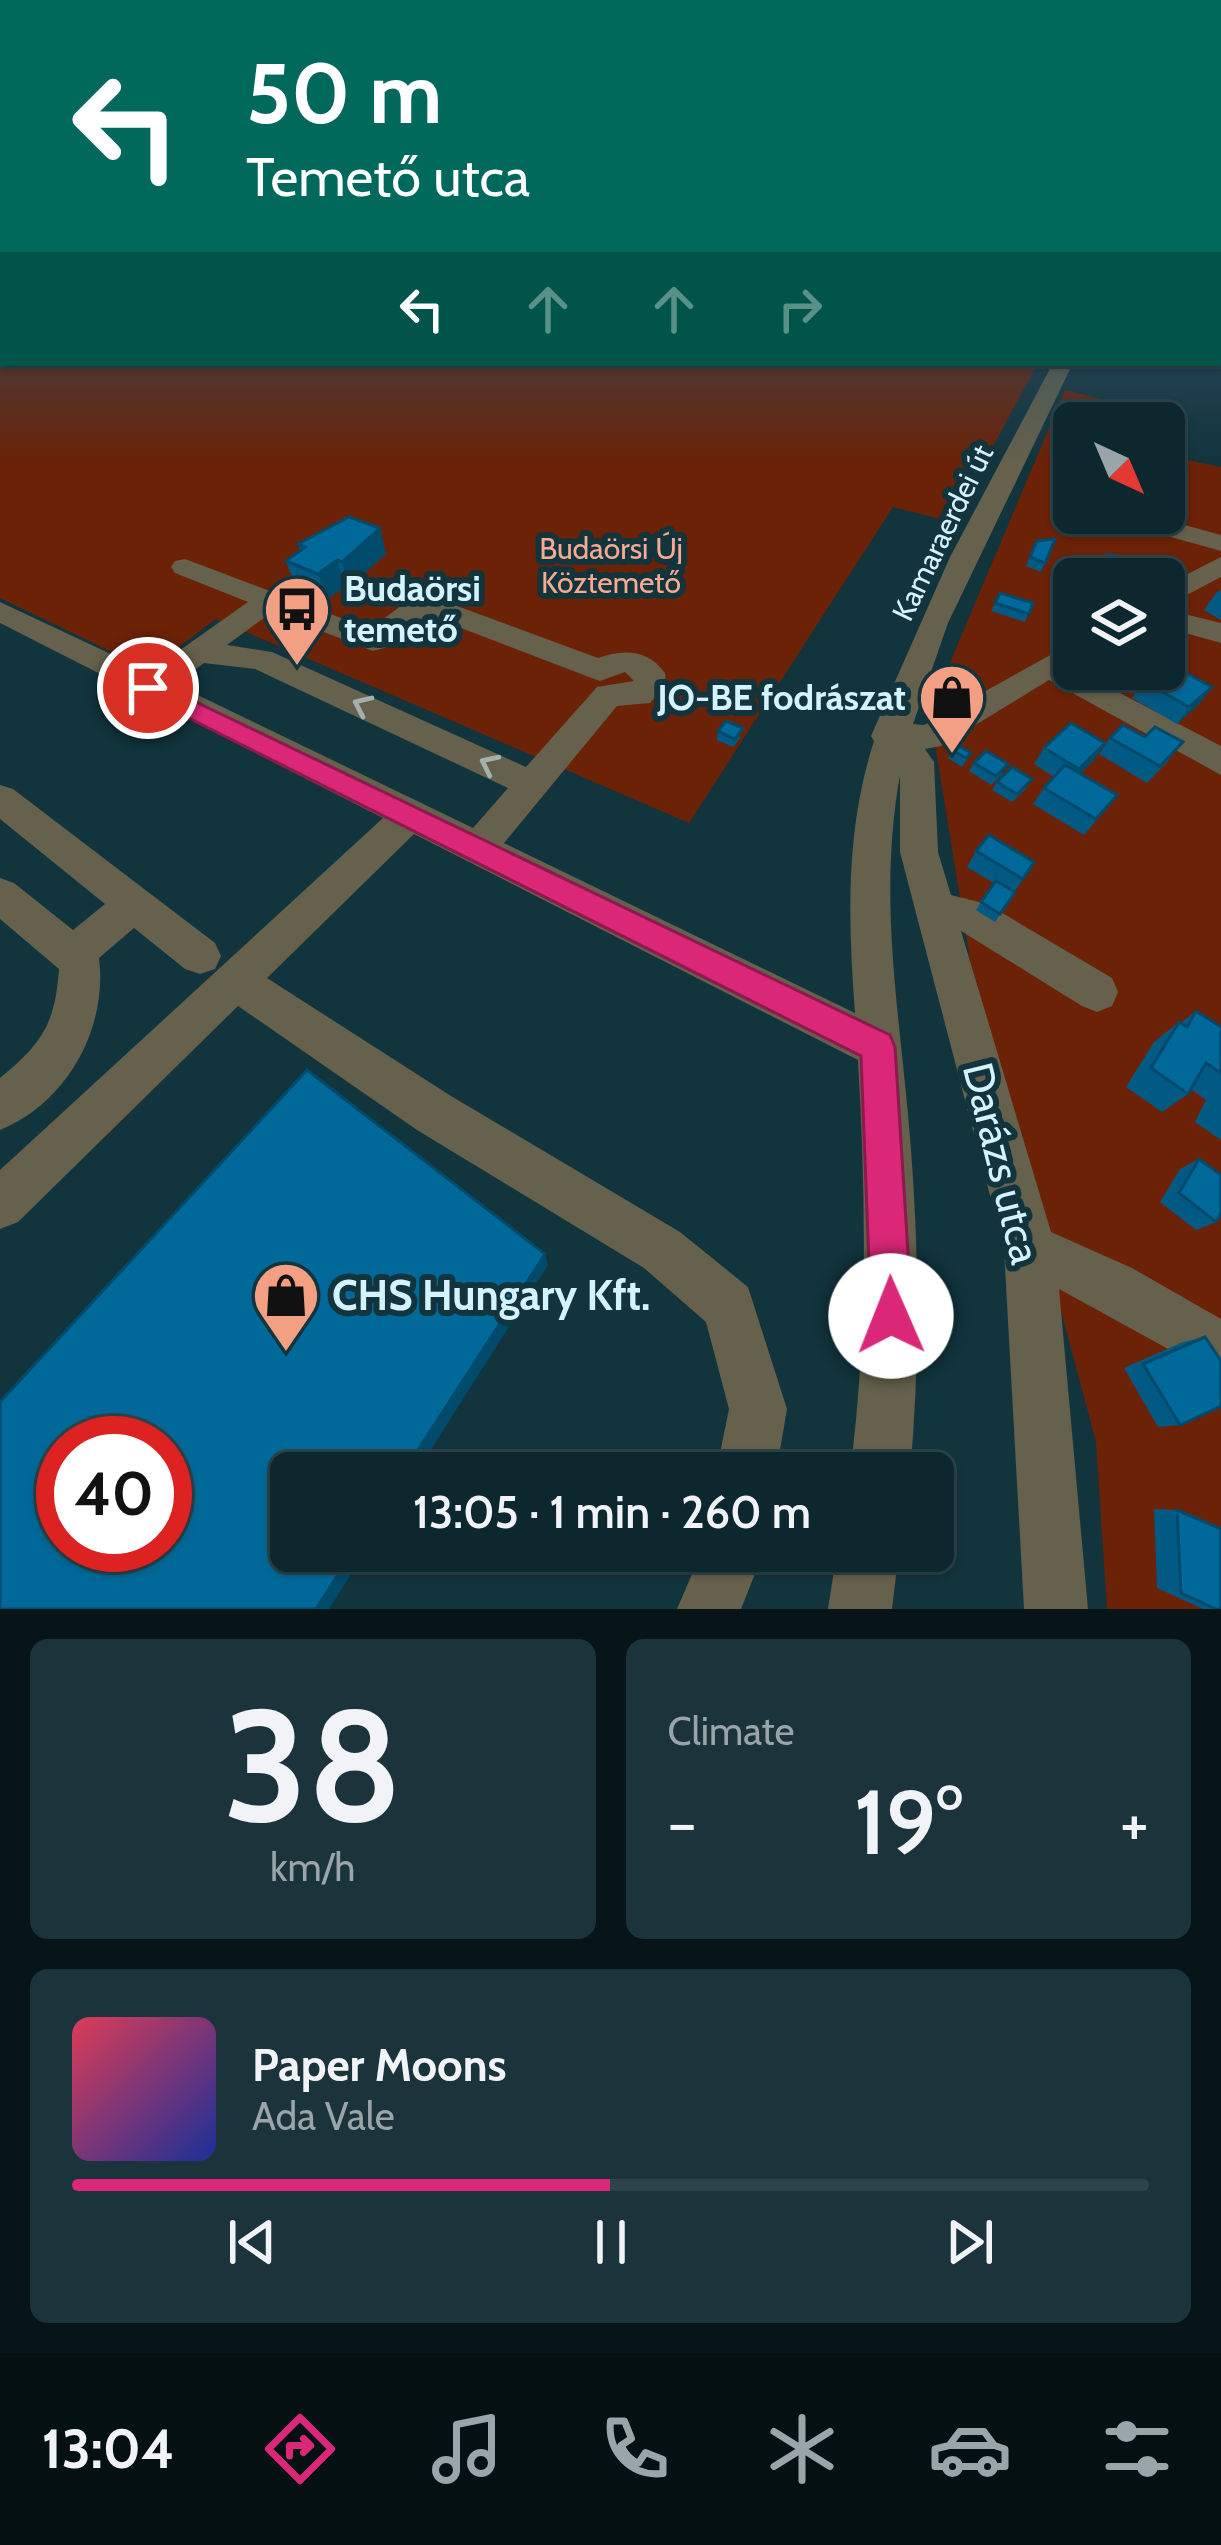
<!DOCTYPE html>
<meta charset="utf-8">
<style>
body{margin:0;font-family:Cabin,sans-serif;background:#1b333a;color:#f1f3f6;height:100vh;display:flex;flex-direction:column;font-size:45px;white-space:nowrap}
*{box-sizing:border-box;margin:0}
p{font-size:39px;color:#9aa5aa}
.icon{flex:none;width:66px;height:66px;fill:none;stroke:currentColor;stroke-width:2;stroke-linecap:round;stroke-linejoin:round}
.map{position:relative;height:1609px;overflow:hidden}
.side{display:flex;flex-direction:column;gap:30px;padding:30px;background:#071519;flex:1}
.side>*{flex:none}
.hud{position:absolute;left:0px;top:0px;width:1221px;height:366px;box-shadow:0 3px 9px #0004,0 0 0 3px #2d444a;background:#00695c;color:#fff;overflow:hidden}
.needle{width:78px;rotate:136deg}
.fabs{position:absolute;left:1053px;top:402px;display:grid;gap:24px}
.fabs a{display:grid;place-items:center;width:132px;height:132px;border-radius:18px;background:#0d272e;box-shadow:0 3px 9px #0004,0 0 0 3px #2d444a;font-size:60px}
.speed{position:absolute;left:36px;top:1416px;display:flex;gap:24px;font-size:60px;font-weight:700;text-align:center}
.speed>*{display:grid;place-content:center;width:156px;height:156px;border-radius:50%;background:#0d272e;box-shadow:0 3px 9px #0004,0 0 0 3px #2d444a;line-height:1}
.speed .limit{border:18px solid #d22;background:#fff;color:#111}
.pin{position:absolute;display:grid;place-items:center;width:102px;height:102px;color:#fff;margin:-51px;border:6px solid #fff;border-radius:50%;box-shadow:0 3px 12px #0007}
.me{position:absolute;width:132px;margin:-66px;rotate:359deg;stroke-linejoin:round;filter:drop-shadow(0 0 9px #0008)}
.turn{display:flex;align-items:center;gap:42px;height:252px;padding:0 48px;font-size:54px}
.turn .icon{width:156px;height:156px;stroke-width:2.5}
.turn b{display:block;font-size:84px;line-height:102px}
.lanes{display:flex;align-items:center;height:114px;padding:0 48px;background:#0003;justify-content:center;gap:60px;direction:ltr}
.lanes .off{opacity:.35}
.big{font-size:90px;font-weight:600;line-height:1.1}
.side .widget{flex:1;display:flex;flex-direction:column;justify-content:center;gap:18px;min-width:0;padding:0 42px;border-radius:18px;background:#1b333a}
.side .dial{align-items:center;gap:0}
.dial b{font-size:156px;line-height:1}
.song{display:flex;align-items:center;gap:36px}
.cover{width:144px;height:144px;border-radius:18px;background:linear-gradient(135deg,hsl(350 70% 55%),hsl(230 70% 35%))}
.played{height:12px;border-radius:6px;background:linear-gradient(90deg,#db2777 50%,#2d444a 50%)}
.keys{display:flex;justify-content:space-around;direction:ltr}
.heat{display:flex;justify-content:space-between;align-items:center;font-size:66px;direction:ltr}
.side .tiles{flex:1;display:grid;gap:30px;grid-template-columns:1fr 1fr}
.widget:last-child{grid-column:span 2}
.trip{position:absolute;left:270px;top:1452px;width:684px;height:120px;border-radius:18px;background:#0d272e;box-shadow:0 3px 9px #0004,0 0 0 3px #2d444a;font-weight:600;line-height:120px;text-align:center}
.tab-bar{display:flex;height:192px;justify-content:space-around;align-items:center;background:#051012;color:#9aa5aa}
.tab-bar .icon{width:84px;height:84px}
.tab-bar .active{color:#db2777}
.tab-bar b{font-size:54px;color:#f1f3f6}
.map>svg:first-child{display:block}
</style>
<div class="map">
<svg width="1221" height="1609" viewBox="0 0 1221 1609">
<rect width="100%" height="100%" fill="#11343d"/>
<!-- green -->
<g fill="#6b2207" fill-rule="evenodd">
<polygon points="0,240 3,363 1038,363 952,522 893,507 689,823 216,619 159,662 141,666 0,598"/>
<path d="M1065,390L1140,408L1135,423H1074V513H1164V455L1221,467V1609H1107L1096,1442L974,984L932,726L933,703ZM1074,579H1164V669H1074Z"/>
</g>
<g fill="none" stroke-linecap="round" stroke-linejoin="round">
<!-- minor -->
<g fill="#65614c" fill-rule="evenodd">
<path d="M1053,363H1073L948,623L913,724L924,725L1074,642V669L1221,746V775L1049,680L941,746L925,749L934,762L938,852L951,895L987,904L1112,978L1118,992L1112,1006L1097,1012L1082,1006L961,931L1051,1232L1132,1268L1221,1319V1378L1059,1289L1088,1609H1024L1004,1249L900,852V775C879,893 897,996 908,1114C919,1234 921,1353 910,1473H850C868,1335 866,1199 858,1060L414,834L267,978L451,1096L680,1232L748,1287L787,1409L776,1473H716L729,1409L706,1322L644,1268L417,1130L238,1006L18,1222L0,1229V1170L383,818L0,623V602L149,672L248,602L175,573L171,567L175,561L185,559L370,629L402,605L386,594L400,585L598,658C623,649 648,649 665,673L666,684L650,703L617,706L504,843L855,1013C848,920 845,831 874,741L871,736L950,557ZM272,612L373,651L384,648L427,615L589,677L600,681L625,672L634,681L597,687L526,767L272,652L227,645ZM204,663L255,669L508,788L473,828L175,684Z"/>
<polygon points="1099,513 1141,513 1221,535 1221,551 1103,518"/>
<polygon points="1221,557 1221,577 1164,607 1164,586"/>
<polygon points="1164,609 1221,623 1221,643 1164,627"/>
<path d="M0,785L13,789L215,943L221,956L215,969L200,974L185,969L134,928L99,958C108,1028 67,1103 0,1130V1078C43,1043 55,1023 59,969L0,919V878L14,883L73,930L105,904L0,819Z"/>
<polygon points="702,1551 764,1551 741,1609 677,1609"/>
<polygon points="837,1551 899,1551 892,1609 828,1609"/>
</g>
</g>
<!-- wall -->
<g fill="#005a84">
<polygon points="380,528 386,554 349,587 345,586 326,600 295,586 286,561 300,551 298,544"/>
<polygon points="1055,539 1041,572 1026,566 1037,541"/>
<polygon points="1108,554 1112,568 1107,577 1099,575"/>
<polygon points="1221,590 1221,620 1204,610 1216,593"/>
<polygon points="1000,593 1033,603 1025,622 991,611"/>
<polygon points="1143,681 1212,687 1199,704 1177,724 1132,698"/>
<polygon points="718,731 741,737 733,747 717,740"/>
<polygon points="1110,738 1170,759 1147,783 1099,754"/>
<polygon points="1105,743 1094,760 1080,774 1117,795 1084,835 1033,804 1044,788 1054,777 1034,764 1044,748"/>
<polygon points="952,750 971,753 962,767 948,758"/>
<polygon points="974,763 1003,773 991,785 969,771"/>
<polygon points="997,782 1027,788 1012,802 992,790"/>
<polygon points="976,851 1034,862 995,922 976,910 994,883 967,867"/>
<polygon points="1196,1011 1221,1027 1221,1140 1195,1122 1206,1100 1191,1089 1188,1094 1162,1112 1126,1087 1154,1042 1179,1022 1181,1023"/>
<polygon points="1199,1159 1216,1222 1196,1230 1160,1202 1180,1169"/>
<polygon points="1205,1337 1180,1425 1158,1427 1124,1368 1183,1342"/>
<polygon points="1154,1509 1177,1510 1221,1609 1203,1609 1157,1588"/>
</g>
<!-- shaded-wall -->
<g fill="#004a6b">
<polygon points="380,528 386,554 349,587 342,562"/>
<polygon points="337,560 345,586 326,600 318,574"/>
<polygon points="1212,687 1199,704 1177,724 1189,707"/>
<polygon points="1105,743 1094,760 1068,785 1079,769"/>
<polygon points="545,1254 548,1265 416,1473 403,1473"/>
<polygon points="353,1551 366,1551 329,1609 316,1609"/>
</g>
<!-- building -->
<g fill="#006999" stroke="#004a6b" stroke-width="3" fill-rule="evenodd">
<polygon points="349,517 380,528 342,562 337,560 318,574 286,561 305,547 298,544"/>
<polygon points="1055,539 1045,563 1030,557 1037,541"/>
<polygon points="1108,554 1116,556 1112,568 1103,566"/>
<polygon points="1138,572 1151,579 1128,579"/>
<polygon points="1000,593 1033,603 1029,614 995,603"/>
<polygon points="1166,662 1212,687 1189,707 1143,681 1158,669 1164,669 1164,664"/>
<polygon points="726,721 743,728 735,739 718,731"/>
<polygon points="1071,723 1105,743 1079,769 1044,748"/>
<polygon points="1123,725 1145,737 1155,727 1183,742 1160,766 1110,738"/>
<polygon points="957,745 971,753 966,758 952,750"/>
<polygon points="986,751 1008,764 996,776 974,763"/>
<polygon points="1065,765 1117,795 1096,819 1044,788"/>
<polygon points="1012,767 1032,779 1017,794 997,782"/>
<polygon points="989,835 1034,862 1023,879 976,851"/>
<polygon points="996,881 1015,892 1000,914 981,902"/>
<polygon points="1196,1011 1221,1027 1221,1073 1206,1063 1188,1094 1151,1068 1179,1022 1187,1027"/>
<path d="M307,1070L545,1254L403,1473H291V1551H353L316,1609H0V1402ZM63,1443H165V1545H63Z"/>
<polygon points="1199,1159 1221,1175 1221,1213 1216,1222 1179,1193"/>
<polygon points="1205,1337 1221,1361 1221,1406 1180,1425 1143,1364"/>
<polygon points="1177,1510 1221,1529 1221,1609 1216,1609 1181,1593"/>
</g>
<!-- one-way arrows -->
<defs><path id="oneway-chevron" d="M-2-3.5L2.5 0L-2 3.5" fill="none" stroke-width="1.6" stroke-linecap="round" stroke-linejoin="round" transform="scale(3)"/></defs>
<g stroke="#a2b1ad">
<use href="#oneway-chevron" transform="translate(362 705) rotate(-155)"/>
<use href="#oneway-chevron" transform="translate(489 764) rotate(-154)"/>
</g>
<!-- sky -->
<linearGradient id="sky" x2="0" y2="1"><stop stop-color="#091d22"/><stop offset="0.52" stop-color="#325062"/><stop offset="1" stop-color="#325062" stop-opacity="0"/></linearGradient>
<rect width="1221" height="465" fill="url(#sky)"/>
<!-- route -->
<polygon fill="#db2777" stroke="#8e194d" stroke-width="3" points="148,679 890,1035 895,1047 912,1316 906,1331 891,1337 877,1331 871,1316 861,1056 139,693 139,682"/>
<!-- icons -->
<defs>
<symbol id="bus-pin" viewBox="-11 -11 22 30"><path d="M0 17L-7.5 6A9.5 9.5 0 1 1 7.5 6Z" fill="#f39f84" stroke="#11343d"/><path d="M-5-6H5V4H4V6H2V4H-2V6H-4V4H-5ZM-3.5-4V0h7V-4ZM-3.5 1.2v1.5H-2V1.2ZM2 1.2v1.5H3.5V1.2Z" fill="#111"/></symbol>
<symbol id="shop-pin" viewBox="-11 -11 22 30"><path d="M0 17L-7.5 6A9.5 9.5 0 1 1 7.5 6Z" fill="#f39f84" stroke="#11343d"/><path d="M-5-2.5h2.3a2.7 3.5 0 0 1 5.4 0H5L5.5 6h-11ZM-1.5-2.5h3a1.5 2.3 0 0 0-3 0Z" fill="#111"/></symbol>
</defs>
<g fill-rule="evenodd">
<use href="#bus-pin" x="259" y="571" width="76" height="104"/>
<use href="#shop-pin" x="914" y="659" width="76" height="104"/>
<use href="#shop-pin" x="248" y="1257" width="76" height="104"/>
</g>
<g text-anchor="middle" stroke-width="12" stroke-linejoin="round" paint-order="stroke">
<!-- far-street labels -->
<g font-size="30" fill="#d3f3fd" stroke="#11343d">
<text transform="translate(943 533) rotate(-64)" y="10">Kamaraerdei út</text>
</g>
<!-- far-park labels -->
<g font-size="30" fill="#faaa91" stroke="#11343d">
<text x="611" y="559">Budaörsi Új<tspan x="611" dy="34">Köztemető</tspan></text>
</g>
<!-- poi labels -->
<g font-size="36" font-weight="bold" fill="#d3f3fd" stroke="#11343d" text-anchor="start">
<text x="344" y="601">Budaörsi<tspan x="344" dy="41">temető</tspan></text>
<text x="906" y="710" text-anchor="end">JO-BE fodrászat</text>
</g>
<!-- near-street labels -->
<g font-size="42" fill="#d3f3fd" stroke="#11343d">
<text transform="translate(1002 1163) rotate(76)" y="15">Darázs utca</text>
</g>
<!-- near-poi labels -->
<g font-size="42" font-weight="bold" fill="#d3f3fd" stroke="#11343d" text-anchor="start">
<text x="332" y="1310">CHS Hungary Kft.</text>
</g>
</g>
</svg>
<div class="fabs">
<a><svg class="needle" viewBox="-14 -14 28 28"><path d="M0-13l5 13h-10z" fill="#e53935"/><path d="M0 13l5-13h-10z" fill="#9aa5aa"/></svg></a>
<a><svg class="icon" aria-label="layers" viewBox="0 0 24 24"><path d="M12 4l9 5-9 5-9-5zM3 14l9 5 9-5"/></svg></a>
</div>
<div class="speed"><div class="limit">40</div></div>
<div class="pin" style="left:148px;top:688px;background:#d93025"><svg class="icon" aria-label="arrive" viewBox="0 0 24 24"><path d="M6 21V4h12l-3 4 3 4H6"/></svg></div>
<svg class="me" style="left:891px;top:1316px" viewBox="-20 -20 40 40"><circle r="19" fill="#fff"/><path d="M0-13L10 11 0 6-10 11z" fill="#db2777"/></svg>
<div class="trip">13:05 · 1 min · 260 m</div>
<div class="hud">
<div class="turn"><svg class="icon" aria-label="left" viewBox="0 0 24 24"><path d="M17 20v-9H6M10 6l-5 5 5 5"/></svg><div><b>50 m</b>Temető utca</div></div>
<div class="lanes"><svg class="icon" aria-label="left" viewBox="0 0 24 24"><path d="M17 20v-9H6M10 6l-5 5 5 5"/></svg><svg class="icon off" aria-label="ahead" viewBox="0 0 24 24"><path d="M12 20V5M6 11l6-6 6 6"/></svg><svg class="icon off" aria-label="ahead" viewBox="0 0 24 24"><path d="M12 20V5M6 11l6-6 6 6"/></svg><svg class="icon off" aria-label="right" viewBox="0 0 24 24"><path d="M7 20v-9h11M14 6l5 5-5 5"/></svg></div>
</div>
</div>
<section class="side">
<div class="tiles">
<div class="widget dial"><b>38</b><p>km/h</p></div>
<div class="widget"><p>Climate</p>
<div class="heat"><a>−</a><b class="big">19°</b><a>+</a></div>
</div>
<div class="widget">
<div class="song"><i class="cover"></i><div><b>Paper Moons</b><p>Ada Vale</p></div></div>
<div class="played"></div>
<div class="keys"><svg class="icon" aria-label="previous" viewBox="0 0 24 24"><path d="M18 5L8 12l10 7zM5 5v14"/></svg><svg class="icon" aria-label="pause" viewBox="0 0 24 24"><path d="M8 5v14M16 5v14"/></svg><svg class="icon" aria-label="next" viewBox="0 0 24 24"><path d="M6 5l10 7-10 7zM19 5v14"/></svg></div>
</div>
</div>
</section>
<nav class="tab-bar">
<b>13:04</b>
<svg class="icon active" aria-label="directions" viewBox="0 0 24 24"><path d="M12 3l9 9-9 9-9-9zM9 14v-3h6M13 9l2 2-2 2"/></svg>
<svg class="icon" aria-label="music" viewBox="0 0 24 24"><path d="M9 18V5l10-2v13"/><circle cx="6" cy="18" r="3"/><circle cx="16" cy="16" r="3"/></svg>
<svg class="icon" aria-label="phone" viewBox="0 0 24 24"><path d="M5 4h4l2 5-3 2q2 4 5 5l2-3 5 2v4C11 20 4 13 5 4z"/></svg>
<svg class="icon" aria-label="climate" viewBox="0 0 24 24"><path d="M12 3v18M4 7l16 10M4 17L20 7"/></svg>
<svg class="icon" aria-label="car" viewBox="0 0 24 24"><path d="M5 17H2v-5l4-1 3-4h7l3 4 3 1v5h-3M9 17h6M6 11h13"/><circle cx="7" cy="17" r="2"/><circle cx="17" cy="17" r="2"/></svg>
<svg class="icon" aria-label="filters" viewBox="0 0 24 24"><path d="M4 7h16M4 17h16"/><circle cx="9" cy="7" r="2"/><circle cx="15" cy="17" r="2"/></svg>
</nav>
